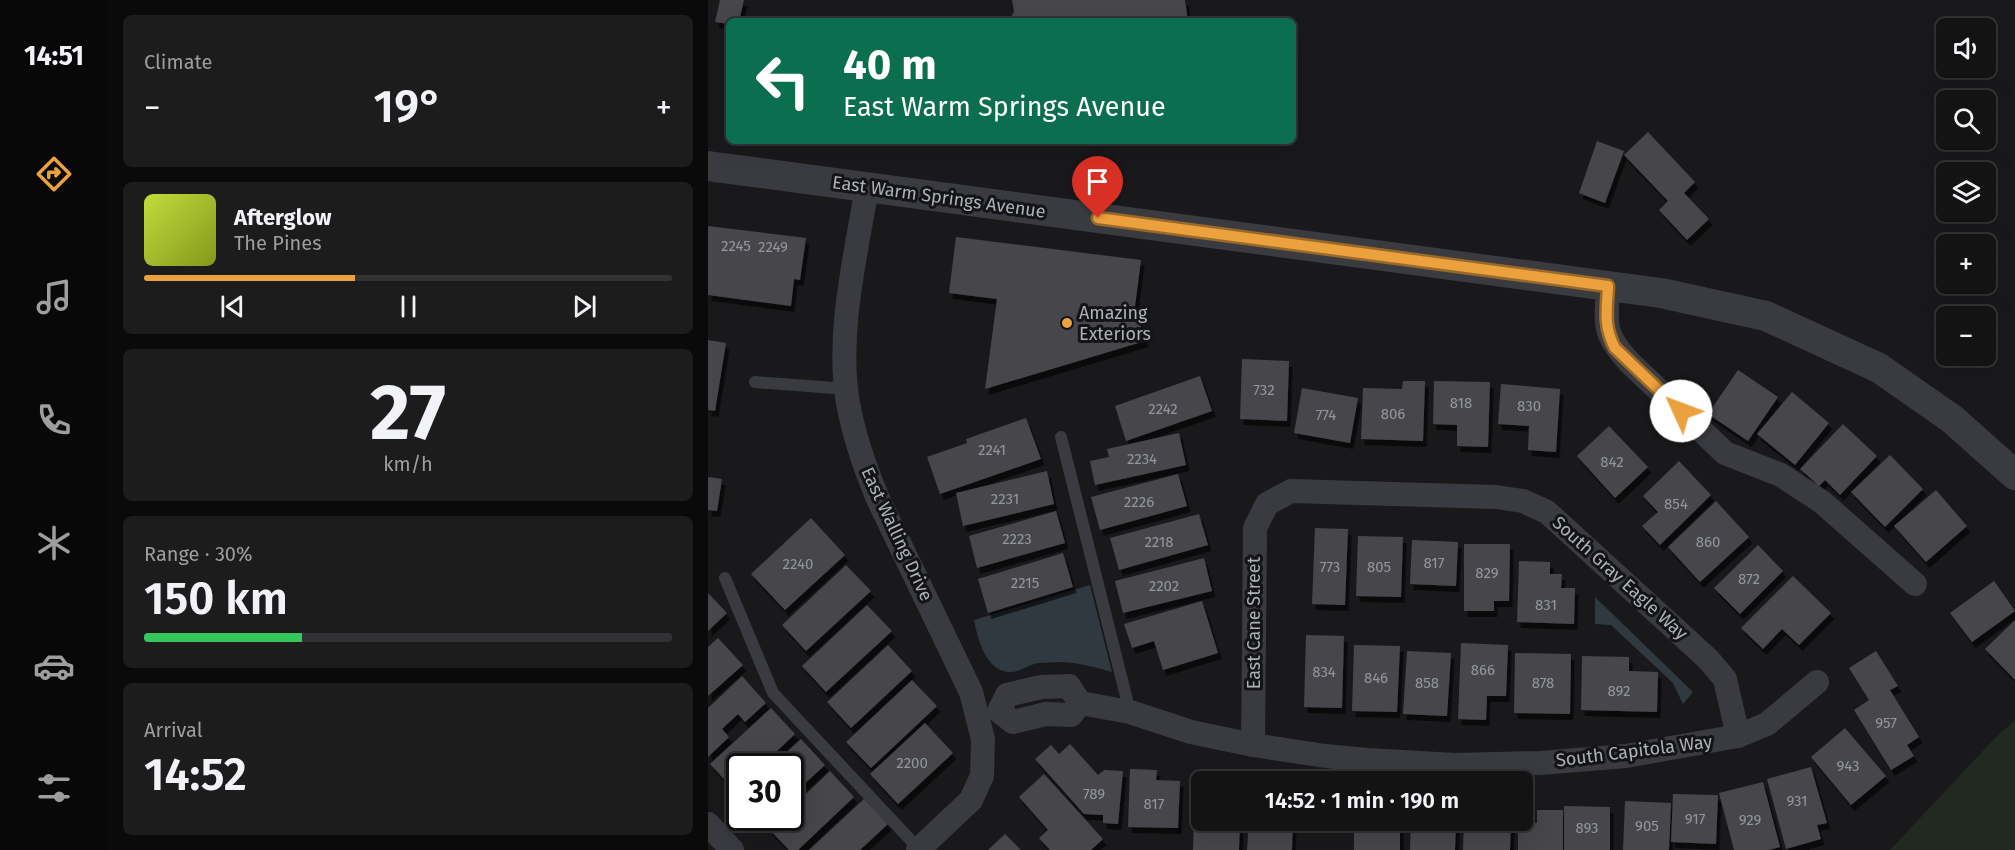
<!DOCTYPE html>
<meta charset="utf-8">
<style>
body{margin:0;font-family:"Fira Sans",sans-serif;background:#1c1c1d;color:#f1f3f6;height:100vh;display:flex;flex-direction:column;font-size:22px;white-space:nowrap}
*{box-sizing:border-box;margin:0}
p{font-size:20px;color:#9d9ea0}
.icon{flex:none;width:33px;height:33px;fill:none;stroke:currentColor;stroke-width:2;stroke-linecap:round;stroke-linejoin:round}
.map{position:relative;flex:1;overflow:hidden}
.drawer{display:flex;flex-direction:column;gap:15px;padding:15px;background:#0a0a0b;width:600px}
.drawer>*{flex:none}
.hud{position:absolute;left:18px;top:18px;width:570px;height:126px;border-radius:9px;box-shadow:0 6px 24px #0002,0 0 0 2px #323234;background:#0b6e4f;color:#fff;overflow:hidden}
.tools{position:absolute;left:1228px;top:18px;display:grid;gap:12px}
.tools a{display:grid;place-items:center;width:60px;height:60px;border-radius:9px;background:#131314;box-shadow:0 6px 24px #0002,0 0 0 2px #323234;font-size:30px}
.speed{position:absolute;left:18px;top:753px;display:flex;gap:12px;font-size:30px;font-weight:700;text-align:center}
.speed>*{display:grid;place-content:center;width:78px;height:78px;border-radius:50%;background:#131314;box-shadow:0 6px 24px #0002,0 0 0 2px #323234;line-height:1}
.speed .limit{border:3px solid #111;border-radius:9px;background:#fff;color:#111}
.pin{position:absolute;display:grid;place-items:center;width:51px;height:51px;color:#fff;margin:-62px -26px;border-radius:50% 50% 50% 0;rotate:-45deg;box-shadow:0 0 6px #0007}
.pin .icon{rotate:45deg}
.me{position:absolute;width:66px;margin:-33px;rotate:313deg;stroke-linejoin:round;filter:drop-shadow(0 0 4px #0008)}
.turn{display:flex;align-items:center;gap:21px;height:126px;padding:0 18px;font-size:27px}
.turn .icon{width:78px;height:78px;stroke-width:2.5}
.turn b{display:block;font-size:42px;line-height:51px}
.big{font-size:45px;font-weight:600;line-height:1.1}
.drawer .tile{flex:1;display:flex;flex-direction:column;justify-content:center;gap:9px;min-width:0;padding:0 21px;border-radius:9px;background:#1c1c1d}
.drawer .dial{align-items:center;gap:0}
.dial b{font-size:78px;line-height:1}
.song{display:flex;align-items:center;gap:18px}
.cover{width:72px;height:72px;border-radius:9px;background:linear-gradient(135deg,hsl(70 70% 55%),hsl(70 70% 35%))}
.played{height:6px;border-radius:3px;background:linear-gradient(90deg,#eca13f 40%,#323234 40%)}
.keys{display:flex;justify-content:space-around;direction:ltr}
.heat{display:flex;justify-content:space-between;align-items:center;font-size:33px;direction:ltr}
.charge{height:9px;border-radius:4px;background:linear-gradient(90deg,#34c759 30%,#323234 0)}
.trip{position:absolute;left:483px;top:771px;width:342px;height:60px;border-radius:9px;background:#131314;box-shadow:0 6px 24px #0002,0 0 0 2px #323234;font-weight:600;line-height:60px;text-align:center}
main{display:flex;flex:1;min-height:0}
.menu{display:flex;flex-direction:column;width:108px;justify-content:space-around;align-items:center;background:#080808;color:#9d9ea0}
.menu .icon{width:42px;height:42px}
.menu .current{color:#eca13f}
.menu b{font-size:27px;color:#f1f3f6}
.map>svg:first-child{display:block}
</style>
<main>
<nav class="menu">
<b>14:51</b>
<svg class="icon current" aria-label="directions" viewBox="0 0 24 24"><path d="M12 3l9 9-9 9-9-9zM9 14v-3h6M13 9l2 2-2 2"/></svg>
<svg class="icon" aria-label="music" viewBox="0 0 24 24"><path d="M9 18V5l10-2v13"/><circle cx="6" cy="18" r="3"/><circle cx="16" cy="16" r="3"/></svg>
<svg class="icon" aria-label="phone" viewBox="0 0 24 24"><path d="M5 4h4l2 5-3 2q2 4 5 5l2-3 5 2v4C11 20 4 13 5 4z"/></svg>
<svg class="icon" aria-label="climate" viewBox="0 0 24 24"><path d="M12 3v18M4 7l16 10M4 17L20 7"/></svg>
<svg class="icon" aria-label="car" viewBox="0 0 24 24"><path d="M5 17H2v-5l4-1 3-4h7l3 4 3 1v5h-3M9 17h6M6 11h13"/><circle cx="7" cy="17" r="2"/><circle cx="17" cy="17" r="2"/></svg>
<svg class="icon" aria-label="filters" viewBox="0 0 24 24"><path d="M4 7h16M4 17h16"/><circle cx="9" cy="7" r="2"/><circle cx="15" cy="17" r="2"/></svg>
</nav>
<section class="drawer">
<div class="tile"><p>Climate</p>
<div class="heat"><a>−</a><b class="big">19°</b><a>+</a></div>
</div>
<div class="tile">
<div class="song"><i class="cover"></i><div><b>Afterglow</b><p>The Pines</p></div></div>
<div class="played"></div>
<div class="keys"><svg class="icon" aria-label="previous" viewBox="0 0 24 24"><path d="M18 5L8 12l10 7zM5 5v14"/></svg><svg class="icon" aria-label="pause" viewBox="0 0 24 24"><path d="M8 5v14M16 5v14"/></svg><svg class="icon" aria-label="next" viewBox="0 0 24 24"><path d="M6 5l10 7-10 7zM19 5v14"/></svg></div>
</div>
<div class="tile dial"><b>27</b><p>km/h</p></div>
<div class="tile"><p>Range · 30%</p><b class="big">150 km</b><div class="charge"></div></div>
<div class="tile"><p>Arrival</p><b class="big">14:52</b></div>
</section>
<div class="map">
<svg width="1307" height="850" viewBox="0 0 1307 850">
<defs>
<filter id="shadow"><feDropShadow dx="3.5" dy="6" stdDeviation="0" flood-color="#0009"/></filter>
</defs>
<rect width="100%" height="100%" fill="#19191b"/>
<!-- green -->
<polygon fill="#212921" points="1307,720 1307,850 1182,850 1287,738"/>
<!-- water -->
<g fill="#2f393f">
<path d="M382,585L404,672C387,667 368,662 349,662C342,663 333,662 326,664C319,666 311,672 304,672C278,673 270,640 266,620Z"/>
<polygon points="887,597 985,692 975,704 965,683 903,625 887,624"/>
</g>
<!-- building -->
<g fill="#46474b" filter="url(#shadow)">
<polygon points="12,0 36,0 31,21 21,21 21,24 7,22"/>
<polygon points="304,0 477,0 480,21 301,21 306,11"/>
<polygon points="940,132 987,182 976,193 1001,219 979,240 951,210 960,201 916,155"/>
<polygon points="889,141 916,151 897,203 871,193"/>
<polygon points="0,226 98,238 92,280 86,279 83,306 0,295"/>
<polygon points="248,237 433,260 427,306 437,341 277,389 289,299 241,293"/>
<polygon points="0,340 18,343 7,411 0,410"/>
<polygon points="534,359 581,361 579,421 532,419"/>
<polygon points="1030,370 1070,397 1040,441 1000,414"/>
<polygon points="492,376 504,411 418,441 407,406"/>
<polygon points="695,381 717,381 715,441 653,439 655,388 694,389"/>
<polygon points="726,381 782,382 780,447 749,446 749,425 725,424"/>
<polygon points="793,384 852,389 848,452 820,450 821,426 790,424"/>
<polygon points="594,388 650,398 642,443 586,433"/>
<polygon points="1084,392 1121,423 1087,465 1049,434"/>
<polygon points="318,418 333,459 232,494 219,457 259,443 258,439"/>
<polygon points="1135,424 1169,456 1132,495 1117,480 1111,486 1092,469"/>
<polygon points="901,426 940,467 907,498 869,456"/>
<polygon points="471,433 478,465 387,485 382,461 401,457 399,449"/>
<polygon points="1182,455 1215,489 1177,527 1143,492"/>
<polygon points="971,461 1003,495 952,545 934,526 950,512 935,496"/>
<polygon points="339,471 346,504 255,526 248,493"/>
<polygon points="470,474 479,506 392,530 383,497"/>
<polygon points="0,477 14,479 9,511 0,510"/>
<polygon points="1228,490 1259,526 1218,562 1186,526"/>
<polygon points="1008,501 1041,537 992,582 960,547"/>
<polygon points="348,511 357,543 269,568 261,536"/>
<polygon points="491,514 500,545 411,570 402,538"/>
<polygon points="103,518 137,555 77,610 43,574"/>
<polygon points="607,528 640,529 637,605 604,604"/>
<polygon points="650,536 695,537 693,597 648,596"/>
<polygon points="704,540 750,542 748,586 702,584"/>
<polygon points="756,544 802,544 801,601 786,601 786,611 756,611"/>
<polygon points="1050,545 1075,571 1032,614 1006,588"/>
<polygon points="355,553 365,587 280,613 270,579"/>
<polygon points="496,558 504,591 415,613 407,581"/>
<polygon points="811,561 842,562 842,574 854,574 853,588 867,588 866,624 809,622"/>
<polygon points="138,565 163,591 98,651 74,625"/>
<polygon points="1085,576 1123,613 1091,645 1074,629 1055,649 1033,628"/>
<polygon points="1286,581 1307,611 1264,642 1242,613"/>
<polygon points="0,593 19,613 0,631"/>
<polygon points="494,601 510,653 455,670 446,641 424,648 416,624"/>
<polygon points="159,605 184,631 118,692 94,666"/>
<polygon points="1307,620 1307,680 1277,649"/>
<polygon points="598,635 636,636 634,708 596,707"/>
<polygon points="10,638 35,665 0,696 0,647"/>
<polygon points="753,643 800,645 798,696 779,696 778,720 750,719"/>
<polygon points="180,645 204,671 143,728 119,702"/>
<polygon points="646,645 692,646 689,712 644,711"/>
<polygon points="699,651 743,653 739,716 695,714"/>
<polygon points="1168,651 1190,686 1182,690 1211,737 1199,745 1206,756 1183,770 1146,710 1161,700 1141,668"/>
<polygon points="807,653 863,654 862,714 806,713"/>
<polygon points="874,656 921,657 921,671 950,672 949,712 873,710"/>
<polygon points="34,676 58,703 37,722 30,714 14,729 21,737 0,757 0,708"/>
<polygon points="204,680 229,706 163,768 138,742"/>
<polygon points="63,708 87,734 53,766 32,766 32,786 27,791 2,764"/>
<polygon points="217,723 245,753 190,804 162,774"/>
<polygon points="1137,728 1178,776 1143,805 1103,757"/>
<polygon points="93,739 117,765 82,797 82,766 63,766"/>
<polygon points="362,744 390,775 396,770 415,771 410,824 395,823 395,815 376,814 327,759 343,745 351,754"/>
<polygon points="1103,767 1119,823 1109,825 1113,839 1078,849 1059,779"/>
<polygon points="422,769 449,770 448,780 472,781 470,828 420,827"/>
<polygon points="122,771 146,797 90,850 81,850 61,829 73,818 82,818 82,809"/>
<polygon points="336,774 395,839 383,850 342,850 331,838 340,830 311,797"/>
<polygon points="1055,782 1072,847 1061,850 1026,850 1011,793"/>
<polygon points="965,794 1010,795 1008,844 963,842"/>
<polygon points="156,799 180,824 152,850 101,850"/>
<polygon points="917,801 963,803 961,850 915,850"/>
<polygon points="856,806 902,807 902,850 856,850"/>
<polygon points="829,810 855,810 855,850 810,850 810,823 829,823"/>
<polygon points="486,818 494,818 494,820 532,820 531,850 485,850"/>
<polygon points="541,820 585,820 584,850 539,850"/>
<rect x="646" y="820" width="46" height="30"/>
<polygon points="703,820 748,820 747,850 702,850"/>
<polygon points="756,820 803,820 802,850 755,850"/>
<polygon points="297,834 313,850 280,850"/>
</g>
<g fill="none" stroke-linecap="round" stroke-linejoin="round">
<!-- service -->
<g stroke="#3a3b40" stroke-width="12">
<polyline points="47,382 139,389"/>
<polyline points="353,437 422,712"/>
<polyline points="17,578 65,693 211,849"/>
</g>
<!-- minor -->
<g stroke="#3a3b40" stroke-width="24">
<path d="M159,187C148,255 128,334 140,403C146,436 157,468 170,499L263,692L275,739L274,776L263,800L210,850"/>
<path d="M900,286C898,325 894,333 922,363L1017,453L1073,475L1114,502L1207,584"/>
<polyline points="372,703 363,715 338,714 305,722 291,711 299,695 333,687 361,686 372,703 422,712 483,732 545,745 617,756 660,760 746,765 832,763 918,756 1030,736 1059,724 1109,682"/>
<polyline points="545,745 547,528 559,504 583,491 788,497 815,501 839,512 1000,659 1017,679 1030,736"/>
<polyline points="0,824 24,850"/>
</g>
<!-- tertiary -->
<polyline stroke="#3a3b40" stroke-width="30" points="0,166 953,293 1058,316 1171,368 1244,419 1307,475"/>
</g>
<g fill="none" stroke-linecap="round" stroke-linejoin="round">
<defs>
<path id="route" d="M390,218L900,286C899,309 895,326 907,348L973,411"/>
</defs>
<!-- route casing -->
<use href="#route" stroke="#996929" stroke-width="15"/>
<!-- route -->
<use href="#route" stroke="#eca13f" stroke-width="10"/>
</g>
<!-- markers -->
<circle fill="#eca13f" stroke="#141416" stroke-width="2" cx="359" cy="323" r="6"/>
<g text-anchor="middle" stroke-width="6" stroke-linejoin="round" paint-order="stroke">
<!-- number labels -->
<g font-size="15" fill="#92969e">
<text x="28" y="251">2245</text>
<text x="65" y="252">2249</text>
<text x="556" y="395">732</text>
<text x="753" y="408">818</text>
<text x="821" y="411">830</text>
<text x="455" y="414">2242</text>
<text x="685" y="419">806</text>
<text x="618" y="420">774</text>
<text x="284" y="455">2241</text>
<text x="434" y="464">2234</text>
<text x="904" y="467">842</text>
<text x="297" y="504">2231</text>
<text x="431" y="507">2226</text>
<text x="968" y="509">854</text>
<text x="309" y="544">2223</text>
<text x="451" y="547">2218</text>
<text x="1000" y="547">860</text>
<text x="726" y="568">817</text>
<text x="90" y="569">2240</text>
<text x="622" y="572">773</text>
<text x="671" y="572">805</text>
<text x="779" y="578">829</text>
<text x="1041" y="584">872</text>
<text x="317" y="588">2215</text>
<text x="456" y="591">2202</text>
<text x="838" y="610">831</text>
<text x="775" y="675">866</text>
<text x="616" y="677">834</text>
<text x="668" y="683">846</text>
<text x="719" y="688">858</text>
<text x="835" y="688">878</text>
<text x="911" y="696">892</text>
<text x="1178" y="728">957</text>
<text x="204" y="768">2200</text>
<text x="1140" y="771">943</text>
<text x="386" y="799">789</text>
<text x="1089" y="806">931</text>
<text x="446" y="809">817</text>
<text x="987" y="824">917</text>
<text x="1042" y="825">929</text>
<text x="939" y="831">905</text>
<text x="879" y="833">893</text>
</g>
<!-- street labels -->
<g font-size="18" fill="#acb1ba" stroke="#141416">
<text transform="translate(231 197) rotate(8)" y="6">East Warm Springs Avenue</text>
<text transform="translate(189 534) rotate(65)" y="6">East Walling Drive</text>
<text transform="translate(912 578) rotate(42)" y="6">South Gray Eagle Way</text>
<text transform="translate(546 623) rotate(-90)" y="6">East Cane Street</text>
<text transform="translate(926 751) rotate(-7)" y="6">South Capitola Way</text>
</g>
<!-- poi labels -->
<g font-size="18" fill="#acb1ba" stroke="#141416" text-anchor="start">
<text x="371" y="319">Amazing<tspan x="371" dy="21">Exteriors</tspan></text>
</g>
</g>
</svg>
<div class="tools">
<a><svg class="icon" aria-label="sound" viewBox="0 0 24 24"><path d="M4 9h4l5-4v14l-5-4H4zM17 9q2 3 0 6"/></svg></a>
<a><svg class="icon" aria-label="search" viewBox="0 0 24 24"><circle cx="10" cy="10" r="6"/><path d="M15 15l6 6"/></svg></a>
<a><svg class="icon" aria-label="layers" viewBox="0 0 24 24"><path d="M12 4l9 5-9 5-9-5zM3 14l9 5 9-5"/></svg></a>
<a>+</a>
<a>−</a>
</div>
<div class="speed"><div class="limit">30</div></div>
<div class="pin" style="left:390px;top:218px;background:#d93025"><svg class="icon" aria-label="arrive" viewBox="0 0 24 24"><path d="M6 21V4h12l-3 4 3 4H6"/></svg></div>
<svg class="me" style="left:973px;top:411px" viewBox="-20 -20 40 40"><circle r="19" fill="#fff"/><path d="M0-13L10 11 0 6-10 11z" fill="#eca13f"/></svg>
<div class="trip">14:52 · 1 min · 190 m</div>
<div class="hud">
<div class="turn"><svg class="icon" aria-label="left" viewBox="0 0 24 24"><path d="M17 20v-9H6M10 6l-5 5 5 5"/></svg><div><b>40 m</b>East Warm Springs Avenue</div></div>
</div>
</div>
</main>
